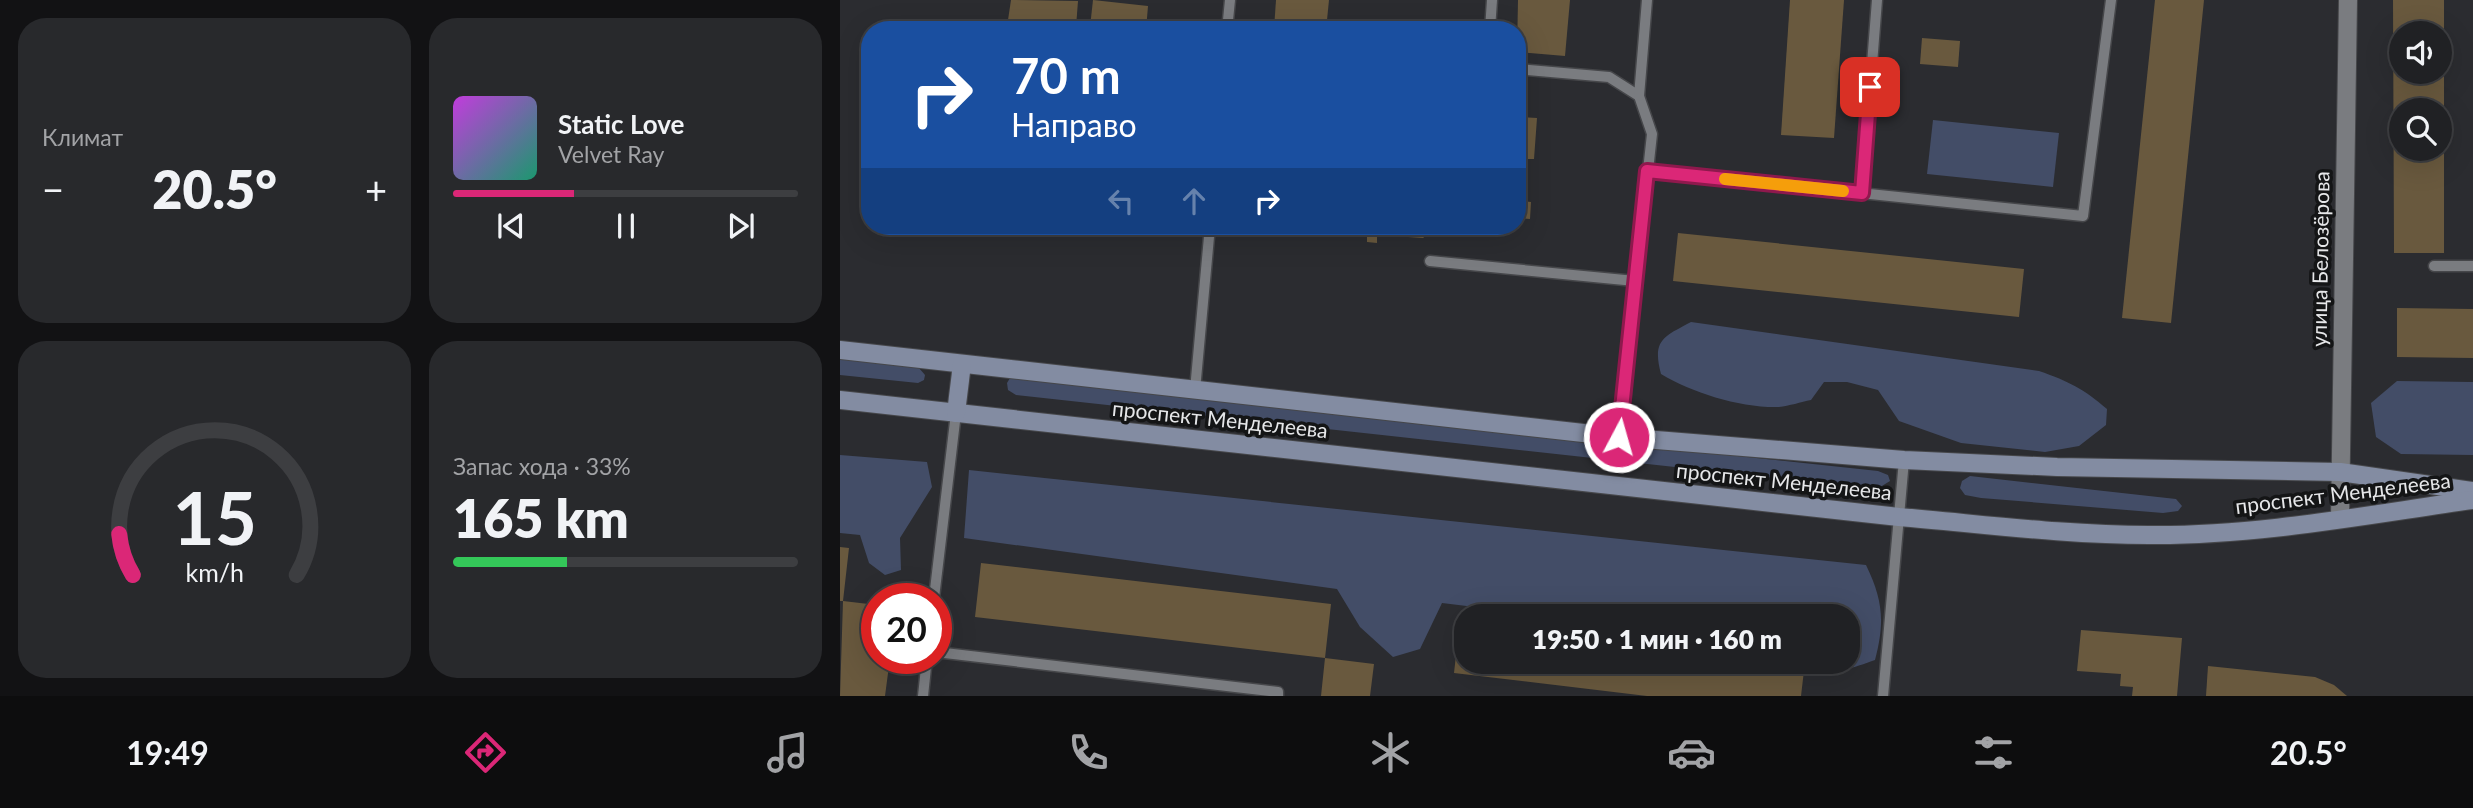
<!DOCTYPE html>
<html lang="ru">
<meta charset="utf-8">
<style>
body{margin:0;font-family:Lato,sans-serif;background:#28292c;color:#f1f3f6;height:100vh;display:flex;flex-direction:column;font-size:26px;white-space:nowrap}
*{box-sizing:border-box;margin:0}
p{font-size:23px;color:#a2a3a6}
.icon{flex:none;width:38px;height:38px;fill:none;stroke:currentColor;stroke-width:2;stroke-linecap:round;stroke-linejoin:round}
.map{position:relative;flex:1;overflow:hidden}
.drawer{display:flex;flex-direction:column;gap:18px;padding:18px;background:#121214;width:840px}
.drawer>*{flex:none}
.banner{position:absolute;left:21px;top:21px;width:665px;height:214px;border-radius:28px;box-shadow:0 7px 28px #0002,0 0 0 2px #3d3e41;background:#1a4fa0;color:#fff;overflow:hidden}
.tools{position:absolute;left:1549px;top:21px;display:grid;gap:14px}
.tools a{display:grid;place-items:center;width:63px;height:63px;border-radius:50%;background:#202124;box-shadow:0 7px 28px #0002,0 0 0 2px #3d3e41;font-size:35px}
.speed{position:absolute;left:21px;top:583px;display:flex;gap:14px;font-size:35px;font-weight:700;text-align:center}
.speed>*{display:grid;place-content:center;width:91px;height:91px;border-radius:50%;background:#202124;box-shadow:0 7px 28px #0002,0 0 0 2px #3d3e41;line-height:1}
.speed .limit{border:10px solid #d22;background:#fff;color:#111}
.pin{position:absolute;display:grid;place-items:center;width:60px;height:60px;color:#fff;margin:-30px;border-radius:14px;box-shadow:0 4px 10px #0006}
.me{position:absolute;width:77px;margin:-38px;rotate:6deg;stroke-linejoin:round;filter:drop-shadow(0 0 5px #0008)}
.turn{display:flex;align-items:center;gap:24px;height:147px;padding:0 35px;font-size:32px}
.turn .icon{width:91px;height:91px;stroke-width:2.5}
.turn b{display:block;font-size:49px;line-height:60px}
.lanes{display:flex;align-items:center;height:66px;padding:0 35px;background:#0003;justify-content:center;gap:35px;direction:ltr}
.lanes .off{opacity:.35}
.big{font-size:52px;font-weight:800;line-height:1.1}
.drawer .widget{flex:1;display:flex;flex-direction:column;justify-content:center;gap:10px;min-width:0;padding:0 24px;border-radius:28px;background:#28292c}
.drawer .dial{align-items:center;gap:0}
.dial svg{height:182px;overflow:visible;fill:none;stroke:#3d3e41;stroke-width:7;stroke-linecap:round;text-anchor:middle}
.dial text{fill:#f1f3f6;stroke:none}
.song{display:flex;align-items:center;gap:21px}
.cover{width:84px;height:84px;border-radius:10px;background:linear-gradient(135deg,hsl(290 70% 55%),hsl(160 70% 35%))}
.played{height:7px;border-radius:4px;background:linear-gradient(90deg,#db2777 35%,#3d3e41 35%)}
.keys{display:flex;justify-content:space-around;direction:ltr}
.heat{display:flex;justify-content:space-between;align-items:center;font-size:38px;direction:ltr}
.charge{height:10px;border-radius:5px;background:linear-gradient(90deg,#34c759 33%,#3d3e41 0)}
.drawer .tiles{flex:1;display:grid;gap:18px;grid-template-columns:repeat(2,1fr)}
.trip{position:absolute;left:614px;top:604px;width:406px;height:70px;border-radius:28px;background:#202124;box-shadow:0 7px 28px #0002,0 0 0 2px #3d3e41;font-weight:800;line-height:70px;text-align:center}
.tab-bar{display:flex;height:112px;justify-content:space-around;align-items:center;background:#0d0d0e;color:#a2a3a6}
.tab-bar .icon{width:49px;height:49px}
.tab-bar .active{color:#db2777}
.tab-bar b{font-size:32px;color:#f1f3f6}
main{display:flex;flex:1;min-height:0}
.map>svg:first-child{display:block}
</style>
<main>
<section class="drawer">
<div class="tiles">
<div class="widget"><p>Климат</p>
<div class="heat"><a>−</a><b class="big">20.5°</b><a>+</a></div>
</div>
<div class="widget">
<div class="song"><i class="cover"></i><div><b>Static Love</b><p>Velvet Ray</p></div></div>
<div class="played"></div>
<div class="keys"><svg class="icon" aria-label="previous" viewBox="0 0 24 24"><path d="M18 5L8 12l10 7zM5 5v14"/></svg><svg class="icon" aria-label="pause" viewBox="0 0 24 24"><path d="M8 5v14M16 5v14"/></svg><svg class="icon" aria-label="next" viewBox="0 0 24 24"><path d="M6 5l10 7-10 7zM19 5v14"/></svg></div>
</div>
<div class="widget dial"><svg viewBox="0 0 100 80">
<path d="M14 69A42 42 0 1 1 86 69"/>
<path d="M14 69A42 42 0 0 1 8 51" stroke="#db2777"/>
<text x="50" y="56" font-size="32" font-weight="700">15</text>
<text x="50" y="72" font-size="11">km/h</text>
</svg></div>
<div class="widget"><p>Запас хода · 33%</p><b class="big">165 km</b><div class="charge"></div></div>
</div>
</section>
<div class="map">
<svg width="1633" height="696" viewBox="0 0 1633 696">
<rect width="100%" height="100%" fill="#2b2c30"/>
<!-- green -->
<g fill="#434d67">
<polygon points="1093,120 1219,133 1213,187 1087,174"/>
<path d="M851,322L1199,371C1228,381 1244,389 1267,409L1266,425L1239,446L1205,452L1121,443L1059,421L1038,390L1007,382H984L971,400C961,402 949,406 939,407C900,408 853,393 821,374C812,340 823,337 851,322Z"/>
<polygon points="0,359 79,368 85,375 84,380 78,383 0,375"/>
<polygon points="170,378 1038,471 1048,475 1050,481 1037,489 176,395 168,390 167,383"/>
<polygon points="1557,381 1633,382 1633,455 1561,454 1536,437 1531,403"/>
<polygon points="0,455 87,462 92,487 60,538 61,570 45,575 29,563 20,535 0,533"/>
<path d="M129,470L1026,565C1043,600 1045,622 1035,660C1020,665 998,676 985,662H1008V616H708L602,603L580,649L553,657L520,627L497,589L124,538Z"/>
<polygon points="1130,476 1336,499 1342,506 1338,511 1323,513 1141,498 1125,495 1120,488 1122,481"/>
</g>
<!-- building -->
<g fill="#69593e" fill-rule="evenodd">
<polygon points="171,0 238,1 236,27 168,20"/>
<polygon points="253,0 308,6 306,30 250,27"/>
<polygon points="436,0 489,0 486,30 434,29"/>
<polygon points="678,0 730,0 725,56 677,52"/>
<polygon points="950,0 1004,0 994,138 941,135"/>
<polygon points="1315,0 1364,0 1331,323 1282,318"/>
<path d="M1553,0H1604V253H1554ZM1561,33H1600V72H1561ZM1561,110H1600V149H1561Z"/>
<polygon points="1082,38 1120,41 1118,67 1080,64"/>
<polygon points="21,62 30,62 30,96 19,95"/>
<polygon points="677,117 697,118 694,159 685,159 682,201 691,202 690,219 677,218"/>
<polygon points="511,226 589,226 590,232 583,238 553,236 553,230 537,229 537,243 527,242 527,237 510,236"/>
<polygon points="838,233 1184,269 1179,317 833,281"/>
<polygon points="1557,308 1633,309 1633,358 1557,357"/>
<polygon points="0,547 9,548 3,601 37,605 37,658 50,658 45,696 0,696 3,601 0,601"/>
<polygon points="141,563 491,604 485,658 534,664 530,696 481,696 485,658 135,617"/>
<polygon points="620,619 626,620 626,662 965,662 961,696 807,696 614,673"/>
<polygon points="1241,630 1342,638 1337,696 1292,696 1293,687 1280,686 1281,674 1237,671"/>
<polygon points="1368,666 1475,677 1494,685 1507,696 1366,696"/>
</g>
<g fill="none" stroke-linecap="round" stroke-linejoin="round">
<defs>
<g id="lane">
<polyline points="387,30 390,0"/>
<polyline points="650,30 652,0"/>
<polyline points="677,69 769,77 799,96 812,134 779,437"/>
<polyline points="799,96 807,0"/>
<polyline points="807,171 1243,216 1271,0"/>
<polyline points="1022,193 1037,0"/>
<polyline points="590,261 795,281"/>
<polyline points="1594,266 1633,266"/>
<polyline points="355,390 370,226"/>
<polyline points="94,598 116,413"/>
<polyline points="96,652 438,692 438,696"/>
<polyline points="83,696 87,658"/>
<polyline points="1043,696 1064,460"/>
</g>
<polyline id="street" points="1500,518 1508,0"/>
<g id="secondary">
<polyline points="0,350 779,437 1064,460 1217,467 1500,472 1633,491"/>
<path d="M0,400L1059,517C1142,524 1226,535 1309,535C1418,536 1526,515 1633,500"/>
<polyline points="116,413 122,364"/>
</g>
</defs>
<!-- lane casing -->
<use href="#lane" stroke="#46474a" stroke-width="13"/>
<!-- street casing -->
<use href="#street" stroke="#46474a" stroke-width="20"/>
<!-- secondary casing -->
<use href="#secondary" stroke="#46474a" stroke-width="20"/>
<!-- lane -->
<use href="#lane" stroke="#7a7c80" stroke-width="10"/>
<!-- street -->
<use href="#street" stroke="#7a7c80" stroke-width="18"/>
<!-- secondary -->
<use href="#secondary" stroke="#838ca2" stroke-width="18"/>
</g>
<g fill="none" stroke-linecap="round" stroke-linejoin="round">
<defs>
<polyline id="route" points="779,437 807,171 1022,193 1030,87"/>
</defs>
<!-- route casing -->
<use href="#route" stroke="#8e194d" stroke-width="18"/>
<!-- route -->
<use href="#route" stroke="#db2777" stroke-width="12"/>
<!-- slow -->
<polyline stroke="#f59e0b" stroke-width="12" points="885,179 1003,191"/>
</g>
<g text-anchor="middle" stroke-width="7" stroke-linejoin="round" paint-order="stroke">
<!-- street labels -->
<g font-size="21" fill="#e6e7e9" stroke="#141516">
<text transform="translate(1481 259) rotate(-89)" y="7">улица Белозёрова</text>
<text transform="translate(380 420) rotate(6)" y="7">проспект Менделеева</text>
<text transform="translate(944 482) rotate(6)" y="7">проспект Менделеева</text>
<text transform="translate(1503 494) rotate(-7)" y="7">проспект Менделеева</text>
</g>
</g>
</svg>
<div class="tools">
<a><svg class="icon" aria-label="sound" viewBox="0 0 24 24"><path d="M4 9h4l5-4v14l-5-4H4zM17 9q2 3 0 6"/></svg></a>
<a><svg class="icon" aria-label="search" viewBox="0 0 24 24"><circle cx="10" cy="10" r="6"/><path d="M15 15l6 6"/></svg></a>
</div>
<div class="speed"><div class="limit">20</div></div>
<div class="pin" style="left:1030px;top:87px;background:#d93025"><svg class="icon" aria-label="arrive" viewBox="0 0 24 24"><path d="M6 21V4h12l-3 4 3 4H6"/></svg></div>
<svg class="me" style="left:779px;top:437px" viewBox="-20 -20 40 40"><circle r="17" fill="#db2777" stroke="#fff" stroke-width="3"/><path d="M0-11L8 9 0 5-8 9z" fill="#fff"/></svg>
<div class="trip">19:50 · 1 мин · 160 m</div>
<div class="banner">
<div class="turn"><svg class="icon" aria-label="right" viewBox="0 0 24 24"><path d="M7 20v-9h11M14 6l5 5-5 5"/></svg><div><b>70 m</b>Направо</div></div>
<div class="lanes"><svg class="icon off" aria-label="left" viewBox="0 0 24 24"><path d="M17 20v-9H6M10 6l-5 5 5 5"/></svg><svg class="icon off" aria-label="ahead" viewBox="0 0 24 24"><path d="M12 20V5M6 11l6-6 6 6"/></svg><svg class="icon" aria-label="right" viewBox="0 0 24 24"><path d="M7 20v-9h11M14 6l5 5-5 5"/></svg></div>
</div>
</div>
</main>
<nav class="tab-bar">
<b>19:49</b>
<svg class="icon active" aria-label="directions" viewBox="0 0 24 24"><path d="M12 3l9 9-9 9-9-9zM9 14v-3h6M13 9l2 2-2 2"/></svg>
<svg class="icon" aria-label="music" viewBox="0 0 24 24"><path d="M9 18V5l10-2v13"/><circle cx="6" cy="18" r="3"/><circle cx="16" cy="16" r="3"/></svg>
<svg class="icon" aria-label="phone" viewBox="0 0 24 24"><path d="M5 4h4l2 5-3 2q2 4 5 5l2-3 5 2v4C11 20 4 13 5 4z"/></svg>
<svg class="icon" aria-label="climate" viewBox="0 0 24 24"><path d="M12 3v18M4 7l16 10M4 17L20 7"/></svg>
<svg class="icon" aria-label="car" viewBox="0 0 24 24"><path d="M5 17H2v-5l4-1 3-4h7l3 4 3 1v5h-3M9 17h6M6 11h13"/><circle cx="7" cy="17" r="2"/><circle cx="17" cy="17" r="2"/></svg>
<svg class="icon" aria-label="filters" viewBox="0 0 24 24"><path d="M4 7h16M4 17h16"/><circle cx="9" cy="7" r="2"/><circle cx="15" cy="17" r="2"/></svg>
<b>20.5°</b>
</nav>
